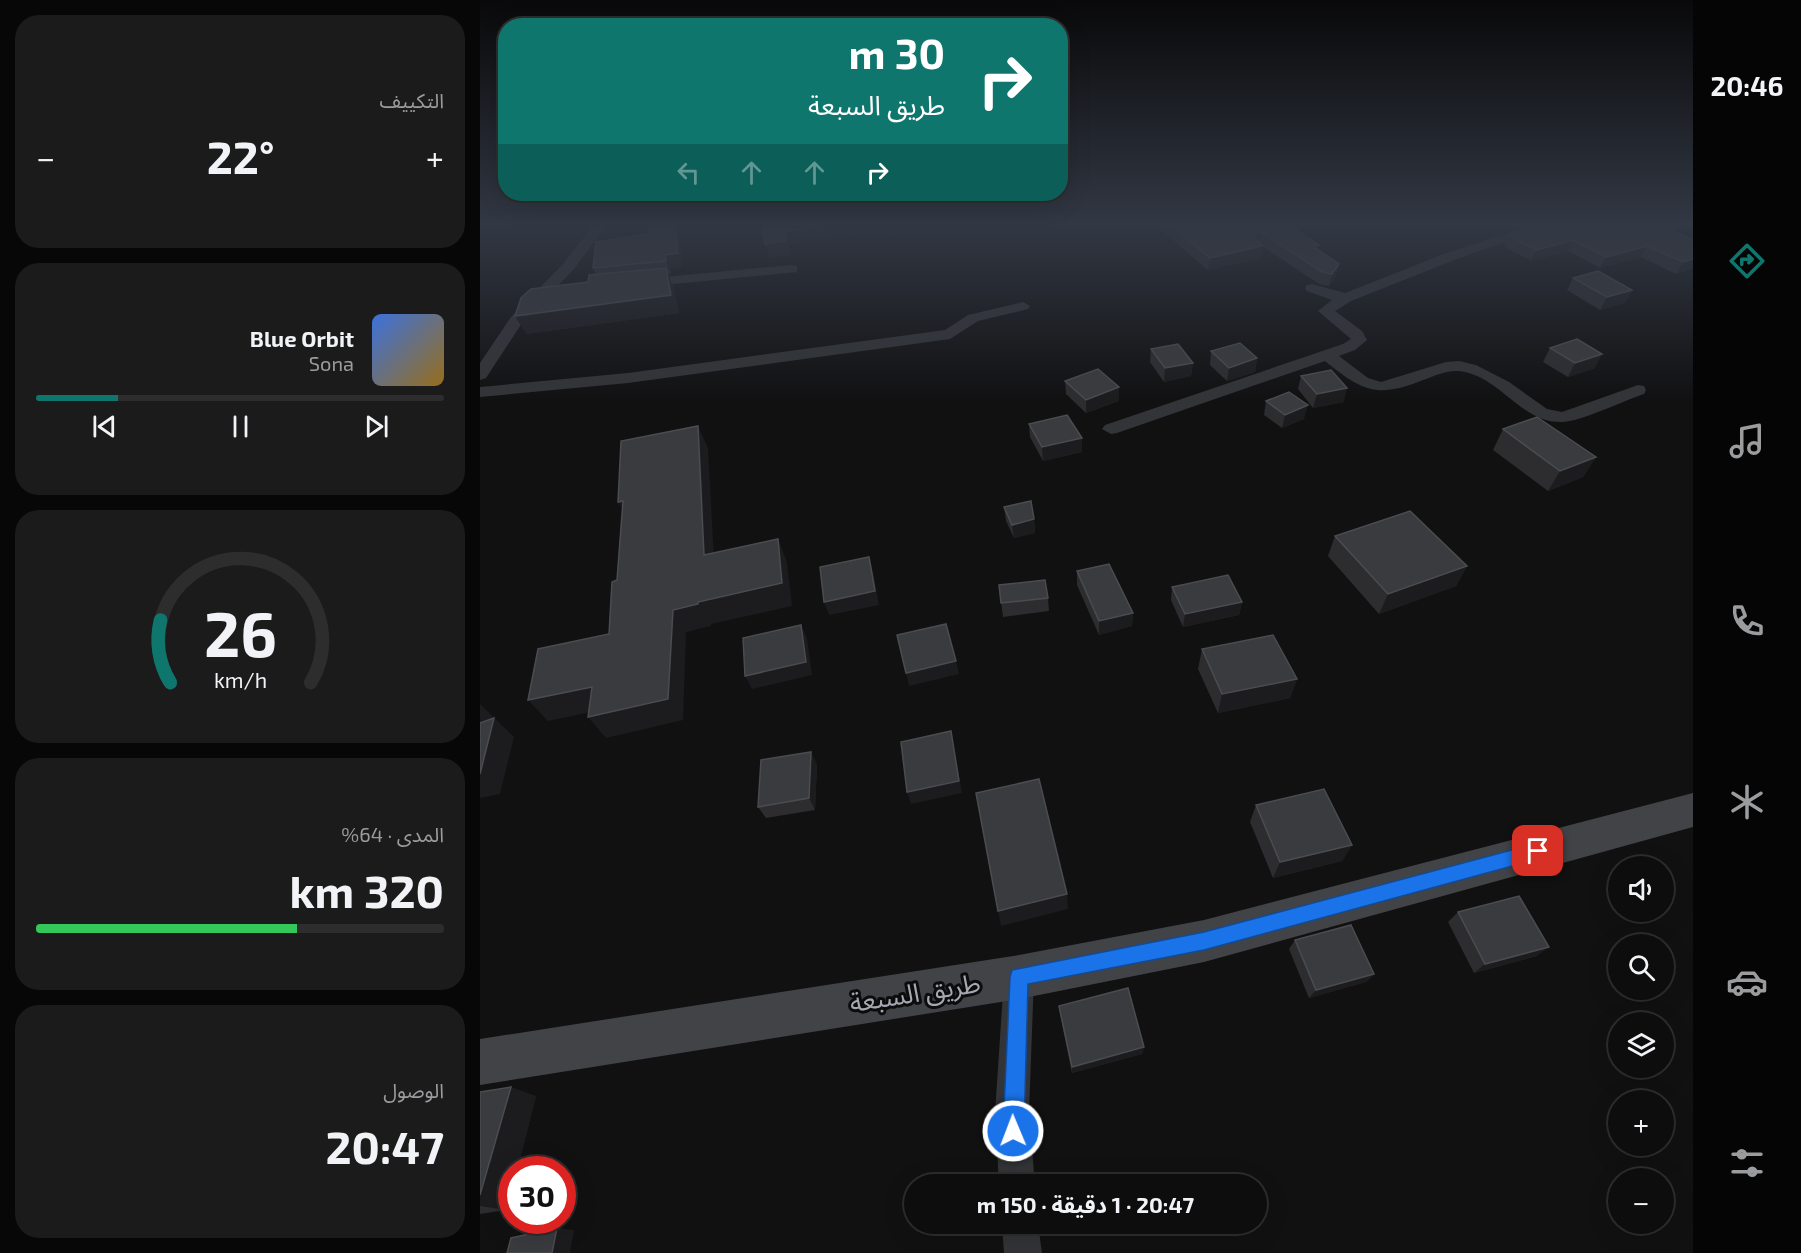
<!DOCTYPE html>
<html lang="ar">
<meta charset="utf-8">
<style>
body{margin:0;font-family:"Exo 2","Noto Sans Arabic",sans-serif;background:#1b1b1c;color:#f1f3f6;direction:rtl;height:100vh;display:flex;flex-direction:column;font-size:22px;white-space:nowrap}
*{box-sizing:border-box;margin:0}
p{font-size:20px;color:#9a9c9e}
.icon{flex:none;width:33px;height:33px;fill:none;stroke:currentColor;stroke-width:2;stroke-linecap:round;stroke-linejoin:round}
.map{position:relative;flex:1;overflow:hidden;direction:ltr}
.drawer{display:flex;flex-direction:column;gap:15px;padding:15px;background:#070708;width:480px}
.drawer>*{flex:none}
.banner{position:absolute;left:18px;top:18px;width:570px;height:183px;border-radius:24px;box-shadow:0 6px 24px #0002,0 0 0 2px #2d2d2e;direction:rtl;background:#0f766e;color:#fff;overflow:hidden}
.buttons{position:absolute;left:1128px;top:856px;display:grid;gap:12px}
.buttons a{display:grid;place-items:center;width:66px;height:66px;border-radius:50%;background:#0d0d0e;box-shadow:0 6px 24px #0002,0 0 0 2px #2d2d2e;font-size:30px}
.speed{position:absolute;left:18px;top:1156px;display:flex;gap:12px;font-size:30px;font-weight:700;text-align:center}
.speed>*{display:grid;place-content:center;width:78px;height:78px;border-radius:50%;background:#0d0d0e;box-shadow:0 6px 24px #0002,0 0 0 2px #2d2d2e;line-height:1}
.speed .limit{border:9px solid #d22;background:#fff;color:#111}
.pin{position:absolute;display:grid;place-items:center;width:51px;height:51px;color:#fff;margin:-26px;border-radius:12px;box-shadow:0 3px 9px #0006}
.me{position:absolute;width:66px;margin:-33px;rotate:359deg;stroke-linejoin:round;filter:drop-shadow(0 0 4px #0008)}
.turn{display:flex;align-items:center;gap:21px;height:126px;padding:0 24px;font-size:27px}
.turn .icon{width:78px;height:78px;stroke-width:2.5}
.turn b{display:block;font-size:42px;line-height:51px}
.lanes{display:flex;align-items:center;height:57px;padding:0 24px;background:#0003;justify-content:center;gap:30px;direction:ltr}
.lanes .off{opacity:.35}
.big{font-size:45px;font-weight:700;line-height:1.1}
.drawer .tile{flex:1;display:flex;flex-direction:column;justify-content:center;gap:9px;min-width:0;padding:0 21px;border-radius:24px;background:#1b1b1c}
.drawer .dial{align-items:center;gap:0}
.dial svg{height:156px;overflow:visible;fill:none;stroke:#2d2d2e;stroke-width:7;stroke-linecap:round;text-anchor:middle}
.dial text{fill:#f1f3f6;stroke:none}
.song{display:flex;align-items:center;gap:18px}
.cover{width:72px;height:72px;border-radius:9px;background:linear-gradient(135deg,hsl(220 70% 55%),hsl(40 70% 35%))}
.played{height:6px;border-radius:3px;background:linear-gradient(90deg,#0f766e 20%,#2d2d2e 20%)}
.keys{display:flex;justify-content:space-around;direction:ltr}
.heat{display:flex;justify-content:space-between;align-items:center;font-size:33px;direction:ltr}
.charge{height:9px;border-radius:4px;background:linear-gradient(90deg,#34c759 64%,#2d2d2e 0)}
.trip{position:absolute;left:424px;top:1174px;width:363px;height:60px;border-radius:30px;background:#0d0d0e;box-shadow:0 6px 24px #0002,0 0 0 2px #2d2d2e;font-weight:700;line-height:60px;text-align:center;direction:rtl}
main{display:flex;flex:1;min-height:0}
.tabs{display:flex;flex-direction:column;width:108px;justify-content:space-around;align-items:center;background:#050506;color:#9a9c9e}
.tabs .icon{width:42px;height:42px}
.tabs .active{color:#0f766e}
.tabs b{font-size:27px;color:#f1f3f6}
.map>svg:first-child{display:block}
</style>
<main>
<nav class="tabs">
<b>20:46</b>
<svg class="icon active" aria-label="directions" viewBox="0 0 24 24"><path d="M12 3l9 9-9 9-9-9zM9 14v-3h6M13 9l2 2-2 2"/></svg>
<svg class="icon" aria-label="music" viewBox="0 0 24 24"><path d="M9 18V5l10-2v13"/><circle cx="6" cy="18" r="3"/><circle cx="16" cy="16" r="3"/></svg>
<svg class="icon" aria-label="phone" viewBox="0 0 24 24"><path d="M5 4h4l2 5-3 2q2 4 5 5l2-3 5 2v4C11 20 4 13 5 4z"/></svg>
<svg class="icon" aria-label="climate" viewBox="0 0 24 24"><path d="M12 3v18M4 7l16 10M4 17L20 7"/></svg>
<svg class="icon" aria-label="car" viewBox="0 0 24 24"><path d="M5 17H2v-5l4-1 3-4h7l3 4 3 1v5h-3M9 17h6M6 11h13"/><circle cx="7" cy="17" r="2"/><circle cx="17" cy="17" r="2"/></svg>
<svg class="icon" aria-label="filters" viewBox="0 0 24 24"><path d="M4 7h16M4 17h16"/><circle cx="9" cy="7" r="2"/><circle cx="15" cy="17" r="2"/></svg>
</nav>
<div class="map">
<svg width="1213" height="1253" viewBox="0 0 1213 1253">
<rect width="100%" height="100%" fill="#111112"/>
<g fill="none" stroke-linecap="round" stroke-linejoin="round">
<!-- street -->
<g fill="#333437" fill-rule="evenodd">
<polygon points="114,224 127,224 94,269 42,323 6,378 0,380 0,363 31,317 84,263"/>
<path d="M1055,224H1075L974,260L871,301L855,311L882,331L887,340L875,350L859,356L888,378L901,382L966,362L979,361L996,365L1029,382L1067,409L1082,412L1158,385L1164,386L1166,390L1164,394C1145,400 1100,422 1082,422C1040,423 1019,374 978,371C966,370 954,376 943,380C897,399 882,391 845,361L637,433L631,434L622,429L625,425L863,344L871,339L838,311L852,300L827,291L825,288L827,285L832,284L865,293L964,254Z"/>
<polygon points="1190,224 1204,224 1195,230 1190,229"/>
<polygon points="312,265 317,266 317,272 162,287 155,283 162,279"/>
<polygon points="543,302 550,306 548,309 498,321 470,339 148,383 0,397 0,387 148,373 465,330 488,315"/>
<polygon points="539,962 550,966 554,977 549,1113 555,1185 519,1185 515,1113 524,977 528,966"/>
<polygon points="522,1224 558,1224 562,1253 524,1253"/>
</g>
<!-- secondary -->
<polygon fill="#414347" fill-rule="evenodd" points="1213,793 1213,827 724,962 539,999 0,1085 0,1039 539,955 724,920"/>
</g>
<!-- wall -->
<g fill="#2d2d30">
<polygon points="168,224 204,224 206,232 199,233 202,266 190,268 191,274 188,274 193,286 199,313 46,334 116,274 113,268 170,234"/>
<polygon points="489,224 524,224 496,231"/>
<polygon points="674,224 754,224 756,225 760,224 838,249 856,276 849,286 839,284 782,246 780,258 728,270"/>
<polygon points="1179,224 1213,268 1196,274 1161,257 1120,268 1088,251 1051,261 1024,246 1028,235"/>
<polygon points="1093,278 1152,290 1145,303 1120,310 1087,290"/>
<polygon points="1070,348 1115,368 1088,377 1063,362"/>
<polygon points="671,349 713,363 711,376 684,382 670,362"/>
<polygon points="731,351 777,358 775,372 747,381 730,365"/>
<polygon points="821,376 864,402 833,408 818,389"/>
<polygon points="585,381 639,401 606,413 586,394"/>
<polygon points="786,401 824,419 802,428 784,415"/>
<polygon points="549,424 602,452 563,461 550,437"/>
<polygon points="1023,429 1116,457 1103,477 1068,491 1013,450"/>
<polygon points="524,507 554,519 555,533 534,538 526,521"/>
<polygon points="855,536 987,566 976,586 899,614 848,556"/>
<polygon points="597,571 653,613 652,626 619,635 597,585"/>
<polygon points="519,585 568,598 569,611 523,617"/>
<polygon points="692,587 762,602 759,615 703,627 691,600"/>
<polygon points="722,649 817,679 810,698 738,713 718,669"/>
<polygon points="337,764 335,810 286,818 278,807"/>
<polygon points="776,805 872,845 862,861 793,878 770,822"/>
<polygon points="978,912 1057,956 994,973 968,922"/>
<polygon points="815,940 894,974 886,982 829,998 809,949"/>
<polygon points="579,1006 664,1047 662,1054 592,1073 580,1014"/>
<polygon points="0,1092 56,1096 37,1170 32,1170 32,1189 26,1210 0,1214"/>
</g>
<!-- shaded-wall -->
<g fill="#1c1c1e">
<polygon points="0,224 32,224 28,232 0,235"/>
<polygon points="195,224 204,224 206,232 199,233 202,266 190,268 191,274 186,261 185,255"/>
<polygon points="353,224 403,224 404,231 309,244 310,255 289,258 285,244 305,231"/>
<polygon points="403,224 484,224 405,237"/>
<polygon points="495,224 524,224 496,231"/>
<polygon points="780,231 778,243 782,246 780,258 728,270 730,258 774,237"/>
<polygon points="1093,240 1088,251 1051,261 1056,250"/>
<polygon points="1167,246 1161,257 1120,268 1126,257"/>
<polygon points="1213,259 1213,268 1196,274 1203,262"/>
<polygon points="859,264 856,276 849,286 852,274"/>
<polygon points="186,268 193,286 199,313 46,334 35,316"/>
<polygon points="1152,290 1145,303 1120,310 1127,297"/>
<polygon points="1122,354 1115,368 1088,377 1095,363"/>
<polygon points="777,358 775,372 747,381 749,368"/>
<polygon points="713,363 711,376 684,382 685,368"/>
<polygon points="639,387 639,401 606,413 606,400"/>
<polygon points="867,388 864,402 833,408 837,394"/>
<polygon points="828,405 824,419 802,428 805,415"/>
<polygon points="218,426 228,448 235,577 224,555"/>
<polygon points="602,438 602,452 563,461 562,447"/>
<polygon points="1116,457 1103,477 1068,491 1080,471"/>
<polygon points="143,501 152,524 138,502"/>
<polygon points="554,519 555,533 534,538 532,525"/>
<polygon points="298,539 307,562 312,606 231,624 231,626 206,632 203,720 126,738 108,717 193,610 218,602"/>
<polygon points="389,557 393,571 399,605 349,615 344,602"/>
<polygon points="987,566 976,586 899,614 908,594"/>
<polygon points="762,602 759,615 703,627 705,614"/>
<polygon points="653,613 652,626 619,635 619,621"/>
<polygon points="321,625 327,638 332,675 272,689 265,676"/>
<polygon points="476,661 479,674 429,686 426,673"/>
<polygon points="817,679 810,698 738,713 742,694"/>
<polygon points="112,687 130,708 68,721 48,700"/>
<polygon points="0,704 34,737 20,794 0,798"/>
<polygon points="471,731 482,793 431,804 427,792"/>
<polygon points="331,752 337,764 335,810 329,798"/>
<polygon points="872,845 862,861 793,878 800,862"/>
<polygon points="587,894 588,909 521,926 518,911"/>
<polygon points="1069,947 1057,956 994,973 1005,964"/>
<polygon points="894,974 886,982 829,998 836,990"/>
<polygon points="664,1047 662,1054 592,1073 592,1067"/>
<polygon points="31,1087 56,1096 37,1170 32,1170 32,1189 26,1210 0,1206 0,1195"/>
<polygon points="77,1228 94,1230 90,1253 72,1253"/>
</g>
<!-- building -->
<g fill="#3a3b3e" stroke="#4a4c50" stroke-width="1.5">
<polygon points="168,224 195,224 198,253 185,255 186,261 113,268 116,242 170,234"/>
<polygon points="282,224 353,224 305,231 306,241 285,244"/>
<polygon points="689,224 754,224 756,225 760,224 807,224 839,245 833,246 859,264 852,274 842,272 780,231 774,237 782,246 730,258"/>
<polygon points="1074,224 1179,224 1213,240 1213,259 1203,262 1167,246 1126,257 1093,240 1056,250 1028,235"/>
<polygon points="186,268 191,295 35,316 41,298 51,289 108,282 109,275"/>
<polygon points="1118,271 1152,290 1127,297 1093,278"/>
<polygon points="1097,339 1122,354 1095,363 1070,348"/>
<polygon points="760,343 777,358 749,368 731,351"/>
<polygon points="698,344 713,363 685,368 671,349"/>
<polygon points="618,369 639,387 606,400 585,381"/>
<polygon points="851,370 867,388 837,394 821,376"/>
<polygon points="809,392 828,405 805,415 786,401"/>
<polygon points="587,415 602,438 562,447 549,424"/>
<polygon points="1057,417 1116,457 1080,471 1023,429"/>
<polygon points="218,426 224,555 298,539 302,583 218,602 218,604 193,610 188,699 108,717 112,687 48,700 58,649 129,634 132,582 137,580 143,501 138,502 141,441"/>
<polygon points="551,501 554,519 532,525 524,507"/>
<polygon points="930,511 987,566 908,594 855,536"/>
<polygon points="389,557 395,591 344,602 340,567"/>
<polygon points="629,564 653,613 619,621 597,571"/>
<polygon points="748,575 762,602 705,614 692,587"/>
<polygon points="565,580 568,598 521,603 519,585"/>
<polygon points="466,624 476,661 426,673 417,635"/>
<polygon points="321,625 326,662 265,676 263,638"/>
<polygon points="793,635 817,679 742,694 722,649"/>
<polygon points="14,718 0,774 0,723"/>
<polygon points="471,731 479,781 427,792 421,742"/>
<polygon points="331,752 329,798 278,807 281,760"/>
<polygon points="559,779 587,894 518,911 496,793"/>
<polygon points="844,789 872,845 800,862 776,805"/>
<polygon points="1039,896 1069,947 1005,964 978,912"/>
<polygon points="871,925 894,974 836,990 815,940"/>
<polygon points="648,988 664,1047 592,1067 579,1006"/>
<polygon points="31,1087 0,1195 0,1092"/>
<polygon points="77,1228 72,1253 27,1253 31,1238"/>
</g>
<!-- sky -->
<linearGradient id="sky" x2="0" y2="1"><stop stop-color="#09090a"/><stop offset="0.56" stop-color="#323844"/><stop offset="1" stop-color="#323844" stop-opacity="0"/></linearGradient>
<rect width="1213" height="400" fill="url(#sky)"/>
<!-- route -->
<polygon fill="#1a73e8" stroke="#114b97" stroke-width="1.5" points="1058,843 1063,846 1066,851 1063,857 1058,859 724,950 548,984 544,1131 541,1138 533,1141 526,1138 523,1131 530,977 532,970 724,932"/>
<g text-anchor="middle" stroke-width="6" stroke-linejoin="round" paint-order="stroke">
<!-- near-street labels -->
<g font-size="26" fill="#a4a9b1" stroke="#0c0c0d">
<text transform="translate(435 993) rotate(-9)" y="9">طريق السبعة</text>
</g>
</g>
</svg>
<div class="buttons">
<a><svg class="icon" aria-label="sound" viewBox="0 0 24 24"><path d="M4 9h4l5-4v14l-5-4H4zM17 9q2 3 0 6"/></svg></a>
<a><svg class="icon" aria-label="search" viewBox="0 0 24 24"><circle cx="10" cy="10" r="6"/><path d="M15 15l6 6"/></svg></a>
<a><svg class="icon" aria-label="layers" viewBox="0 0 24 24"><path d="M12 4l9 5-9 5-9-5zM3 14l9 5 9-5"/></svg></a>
<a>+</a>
<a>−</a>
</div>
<div class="speed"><div class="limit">30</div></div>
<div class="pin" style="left:1058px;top:851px;background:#d93025"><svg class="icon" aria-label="arrive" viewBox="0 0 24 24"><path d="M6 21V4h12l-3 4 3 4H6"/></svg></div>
<svg class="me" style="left:533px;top:1131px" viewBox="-20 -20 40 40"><circle r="17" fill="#1a73e8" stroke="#fff" stroke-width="3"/><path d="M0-11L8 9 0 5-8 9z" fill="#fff"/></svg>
<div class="trip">20:47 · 1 دقيقة · 150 m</div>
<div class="banner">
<div class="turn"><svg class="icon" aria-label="right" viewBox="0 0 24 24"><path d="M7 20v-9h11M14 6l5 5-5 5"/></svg><div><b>30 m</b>طريق السبعة</div></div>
<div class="lanes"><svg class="icon off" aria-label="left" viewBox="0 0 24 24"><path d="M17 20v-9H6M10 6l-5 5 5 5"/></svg><svg class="icon off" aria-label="ahead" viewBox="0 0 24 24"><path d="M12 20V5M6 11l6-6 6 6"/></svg><svg class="icon off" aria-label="ahead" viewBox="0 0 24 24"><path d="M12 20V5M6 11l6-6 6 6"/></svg><svg class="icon" aria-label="right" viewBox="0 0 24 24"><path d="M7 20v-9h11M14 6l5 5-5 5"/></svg></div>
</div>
</div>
<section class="drawer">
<div class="tile"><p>التكييف</p>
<div class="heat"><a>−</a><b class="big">22°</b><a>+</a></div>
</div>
<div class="tile">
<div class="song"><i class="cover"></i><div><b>Blue Orbit</b><p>Sona</p></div></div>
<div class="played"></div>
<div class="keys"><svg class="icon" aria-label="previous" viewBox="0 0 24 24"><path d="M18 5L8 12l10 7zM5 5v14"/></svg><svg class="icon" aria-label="pause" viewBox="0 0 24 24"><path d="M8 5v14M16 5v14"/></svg><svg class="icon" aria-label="next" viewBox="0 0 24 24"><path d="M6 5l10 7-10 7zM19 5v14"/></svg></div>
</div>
<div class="tile dial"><svg viewBox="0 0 100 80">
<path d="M14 69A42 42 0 1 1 86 69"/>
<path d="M14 69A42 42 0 0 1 9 37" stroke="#0f766e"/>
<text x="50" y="56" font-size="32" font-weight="700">26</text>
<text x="50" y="72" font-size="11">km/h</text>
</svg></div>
<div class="tile"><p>المدى · 64%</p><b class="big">320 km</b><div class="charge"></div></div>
<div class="tile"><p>الوصول</p><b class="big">20:47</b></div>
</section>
</main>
